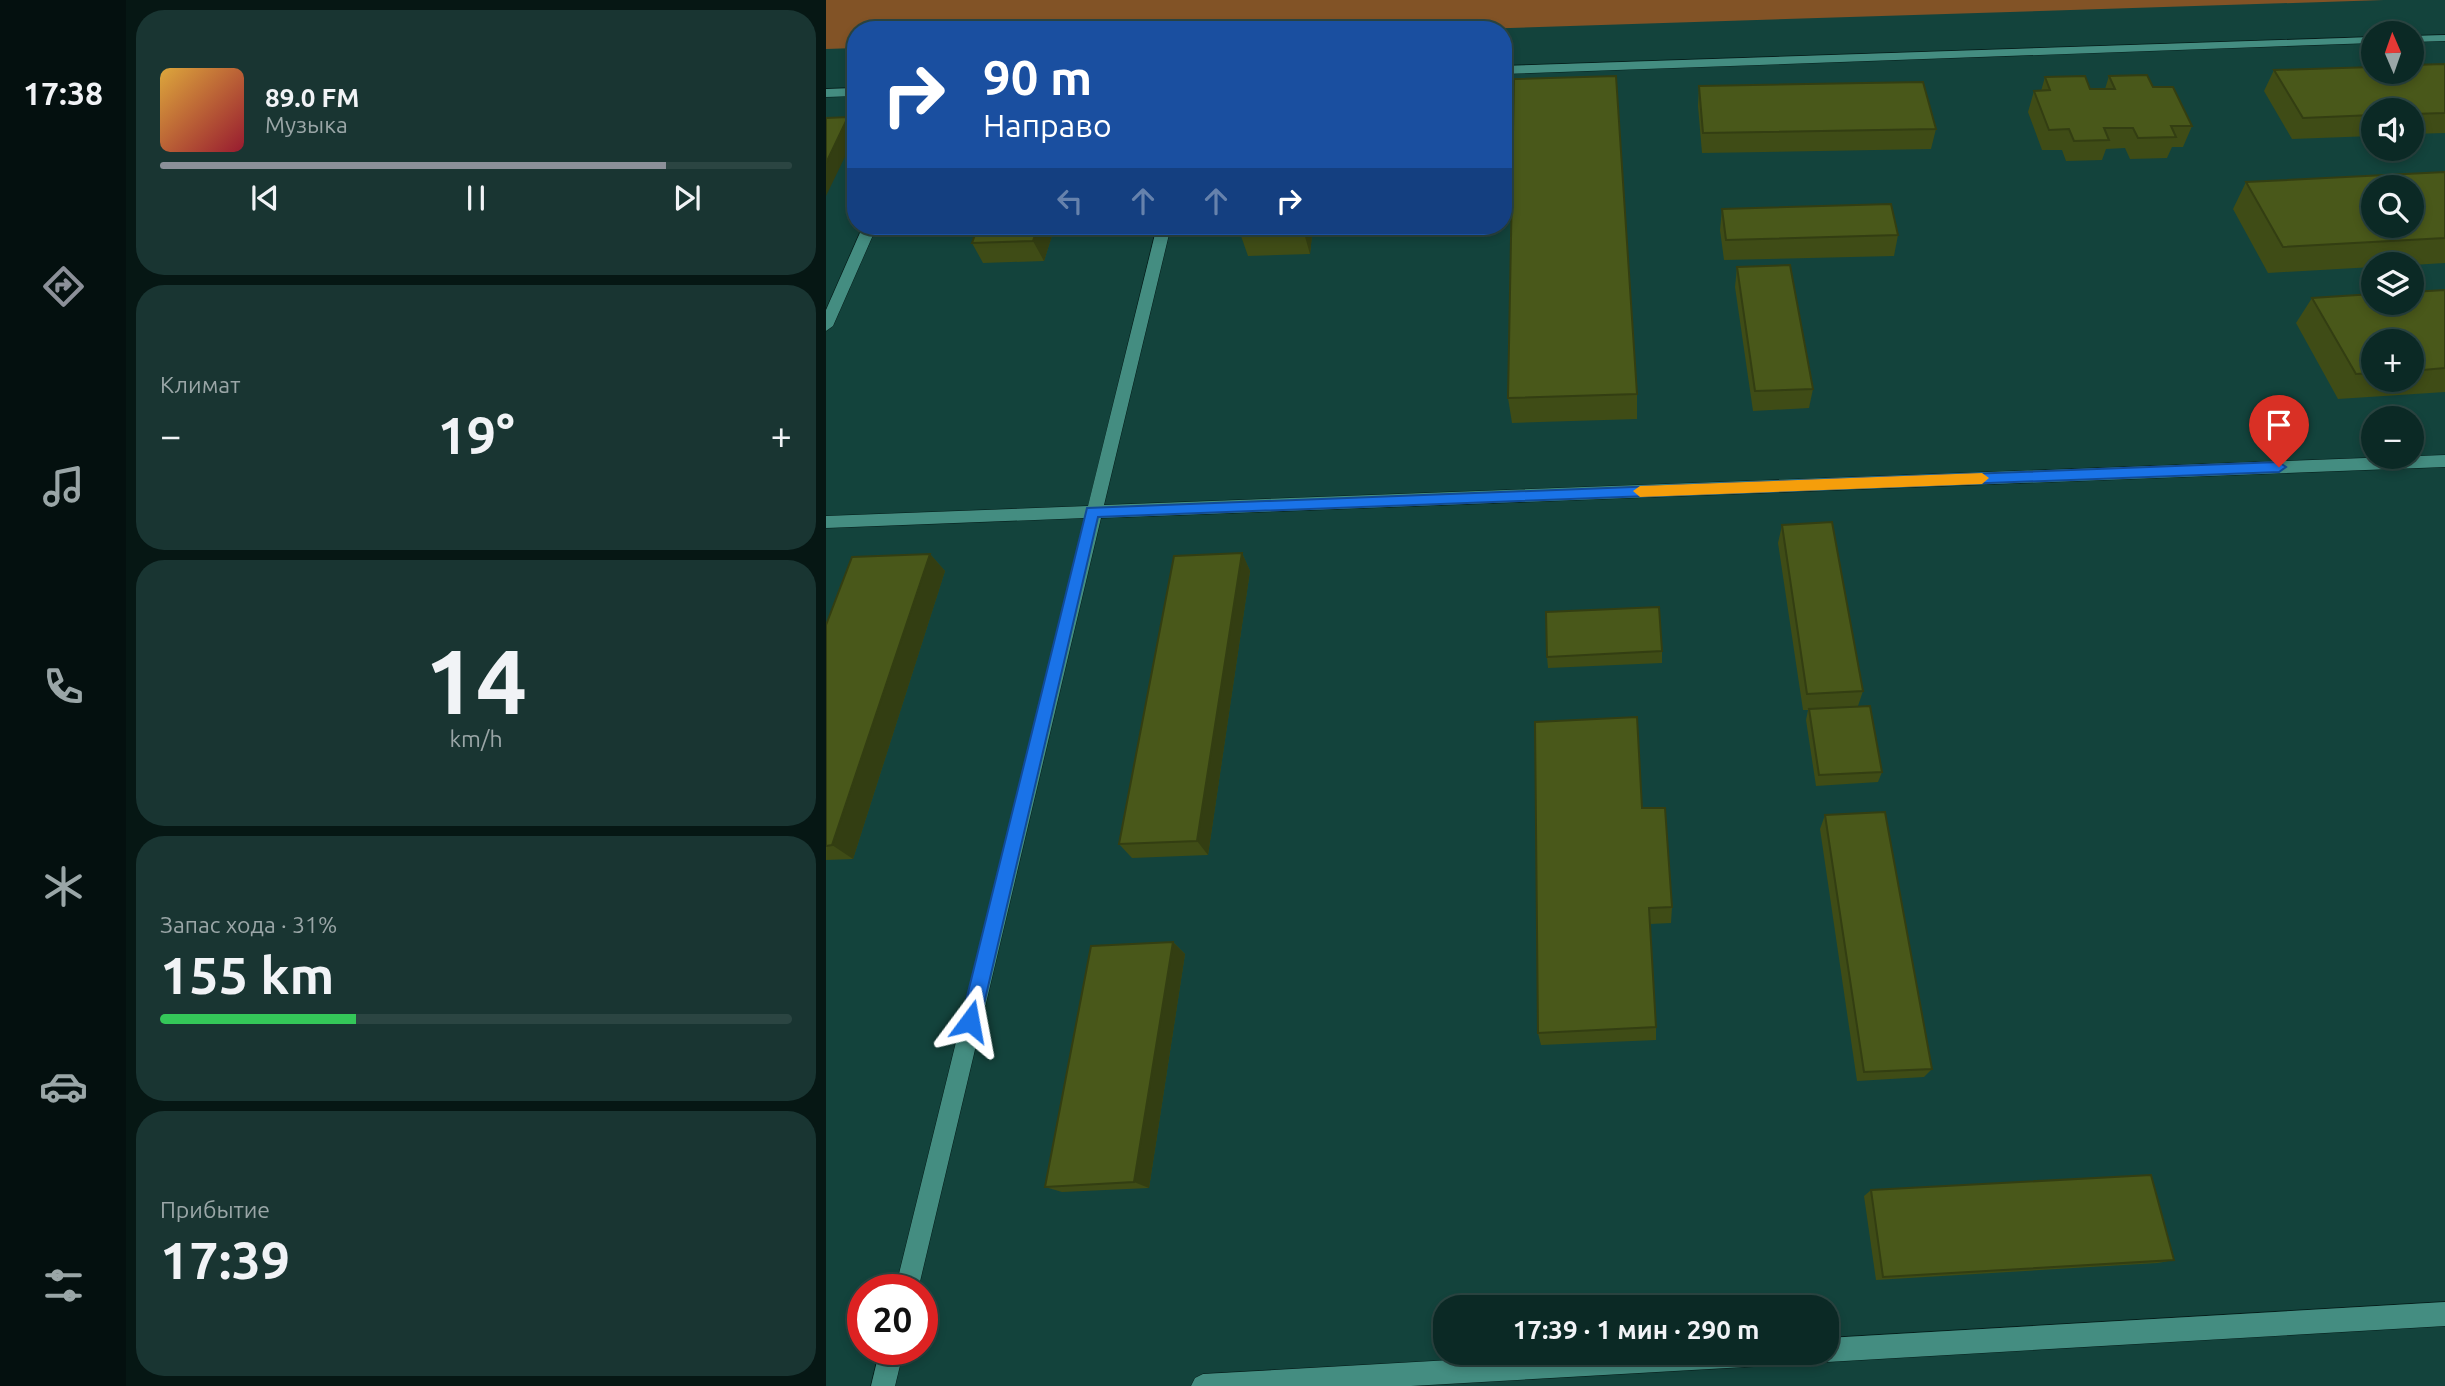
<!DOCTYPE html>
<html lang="ru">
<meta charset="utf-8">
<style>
body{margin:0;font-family:Ubuntu,sans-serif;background:#193532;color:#f1f3f6;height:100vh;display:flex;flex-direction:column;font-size:26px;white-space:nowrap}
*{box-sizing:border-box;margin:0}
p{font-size:23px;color:#9aa6a7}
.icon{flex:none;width:38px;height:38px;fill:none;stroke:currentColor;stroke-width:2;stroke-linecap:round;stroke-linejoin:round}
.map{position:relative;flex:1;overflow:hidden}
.sheet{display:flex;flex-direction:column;gap:10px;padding:10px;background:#061714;width:700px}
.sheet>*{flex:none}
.guide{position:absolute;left:21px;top:21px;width:665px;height:214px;border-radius:28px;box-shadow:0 4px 10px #0003,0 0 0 2px #2b4542;background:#1a4fa0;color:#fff;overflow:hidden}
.needle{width:46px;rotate:358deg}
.controls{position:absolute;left:1535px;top:21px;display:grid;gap:14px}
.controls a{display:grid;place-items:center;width:63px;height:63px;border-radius:50%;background:#0b2925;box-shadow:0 4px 10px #0003,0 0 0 2px #2b4542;font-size:35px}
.speed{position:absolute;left:21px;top:1274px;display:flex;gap:14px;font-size:35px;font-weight:700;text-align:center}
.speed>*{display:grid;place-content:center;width:91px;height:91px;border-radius:50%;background:#0b2925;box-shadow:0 4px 10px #0003,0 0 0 2px #2b4542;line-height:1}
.speed .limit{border:10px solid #d22;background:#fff;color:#111}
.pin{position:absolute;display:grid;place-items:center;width:60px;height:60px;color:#fff;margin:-72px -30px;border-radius:50% 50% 50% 0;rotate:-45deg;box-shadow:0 0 7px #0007}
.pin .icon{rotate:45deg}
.me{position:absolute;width:77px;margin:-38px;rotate:13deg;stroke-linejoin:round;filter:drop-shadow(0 0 5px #0008)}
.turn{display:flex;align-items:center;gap:24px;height:147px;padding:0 21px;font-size:32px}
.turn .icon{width:91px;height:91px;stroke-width:2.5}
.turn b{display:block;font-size:49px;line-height:60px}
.lanes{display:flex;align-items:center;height:66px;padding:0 21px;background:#0003;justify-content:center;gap:35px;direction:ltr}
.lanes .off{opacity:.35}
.big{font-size:52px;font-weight:600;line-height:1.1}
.sheet .widget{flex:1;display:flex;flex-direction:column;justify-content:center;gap:10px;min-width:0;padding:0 24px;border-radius:28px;background:#193532}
.sheet .dial{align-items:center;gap:0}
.dial b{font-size:91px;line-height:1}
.song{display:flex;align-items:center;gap:21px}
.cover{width:84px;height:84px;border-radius:10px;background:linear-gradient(135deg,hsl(40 70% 55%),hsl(350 70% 35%))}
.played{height:7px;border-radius:4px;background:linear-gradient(90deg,#8c9099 80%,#2b4542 80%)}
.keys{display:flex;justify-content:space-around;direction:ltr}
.heat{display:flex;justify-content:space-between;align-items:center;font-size:38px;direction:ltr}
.charge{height:10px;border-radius:5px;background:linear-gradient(90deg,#34c759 31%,#2b4542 0)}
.trip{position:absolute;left:607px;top:1295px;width:406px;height:70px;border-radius:28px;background:#0b2925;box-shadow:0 4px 10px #0003,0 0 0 2px #2b4542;font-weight:600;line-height:70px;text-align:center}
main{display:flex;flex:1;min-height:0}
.dock{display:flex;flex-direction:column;width:126px;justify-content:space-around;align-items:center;background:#04100f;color:#9aa6a7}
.dock .icon{width:49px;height:49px}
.dock .on{color:#8c9099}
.dock b{font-size:32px;color:#f1f3f6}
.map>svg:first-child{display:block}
</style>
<main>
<nav class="dock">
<b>17:38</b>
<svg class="icon on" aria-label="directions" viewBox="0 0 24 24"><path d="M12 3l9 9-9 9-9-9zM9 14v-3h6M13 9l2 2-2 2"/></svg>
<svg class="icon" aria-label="music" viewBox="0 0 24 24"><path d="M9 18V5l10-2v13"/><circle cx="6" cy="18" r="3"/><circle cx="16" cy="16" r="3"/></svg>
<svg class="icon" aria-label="phone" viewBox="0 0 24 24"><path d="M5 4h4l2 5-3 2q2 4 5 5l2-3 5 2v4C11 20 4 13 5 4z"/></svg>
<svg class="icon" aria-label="climate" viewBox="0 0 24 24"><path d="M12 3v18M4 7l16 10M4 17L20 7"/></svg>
<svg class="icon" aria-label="car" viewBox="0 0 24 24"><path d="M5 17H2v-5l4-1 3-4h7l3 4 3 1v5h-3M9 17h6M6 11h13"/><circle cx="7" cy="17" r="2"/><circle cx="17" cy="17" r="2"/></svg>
<svg class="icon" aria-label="filters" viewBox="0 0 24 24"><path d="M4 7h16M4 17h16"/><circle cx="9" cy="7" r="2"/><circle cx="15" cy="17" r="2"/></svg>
</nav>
<section class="sheet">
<div class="widget">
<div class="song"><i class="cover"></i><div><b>89.0 FM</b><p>Музыка</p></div></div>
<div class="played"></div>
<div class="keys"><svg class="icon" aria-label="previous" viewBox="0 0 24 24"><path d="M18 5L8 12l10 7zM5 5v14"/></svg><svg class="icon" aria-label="pause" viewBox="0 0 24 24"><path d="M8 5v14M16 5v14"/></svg><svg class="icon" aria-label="next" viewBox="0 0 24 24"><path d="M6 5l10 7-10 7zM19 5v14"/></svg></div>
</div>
<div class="widget"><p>Климат</p>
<div class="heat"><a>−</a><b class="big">19°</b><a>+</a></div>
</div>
<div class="widget dial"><b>14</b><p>km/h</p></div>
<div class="widget"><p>Запас хода · 31%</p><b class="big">155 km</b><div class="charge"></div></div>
<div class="widget"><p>Прибытие</p><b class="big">17:39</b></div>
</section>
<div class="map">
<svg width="1619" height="1386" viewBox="0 0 1619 1386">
<rect width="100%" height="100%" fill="#0f3731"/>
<!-- built -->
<path fill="#13433c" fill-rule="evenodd" d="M0,0H1619V1386H0ZM30,30H677V226H30ZM1547,33H1586V72H1547ZM1547,110H1586V149H1547ZM1547,187H1586V226H1547ZM1547,264H1586V303H1547ZM1547,341H1586V380H1547ZM1547,418H1586V457H1547ZM37,1290H96V1349H37ZM620,1307H1001V1353H620Z"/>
<!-- forest -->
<polygon fill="#825326" points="0,0 1558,0 618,30 30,30 30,48 0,49"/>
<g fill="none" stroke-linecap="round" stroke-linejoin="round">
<defs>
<g id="minor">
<polygon points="1619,35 1619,41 1586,42 1586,36"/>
<polygon points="1547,37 1547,43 677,74 677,66"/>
<polygon points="30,88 30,96 0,97 0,89"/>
<polygon points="37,226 51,226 7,326 0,331 0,310"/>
<polygon points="331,226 345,226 278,505 1619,455 1619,467 275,518 92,1290 69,1290 259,518 0,528 0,516 262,506"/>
<polygon points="1619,1302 1619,1326 1001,1362 993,1358 990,1353 1001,1353 1001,1338"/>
<polygon points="54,1349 78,1349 69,1386 45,1386"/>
<polygon points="751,1353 966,1353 962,1361 954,1365 585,1386 365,1386 369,1378 377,1374"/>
</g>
</defs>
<!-- minor casing -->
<use href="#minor" stroke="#051c19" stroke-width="1"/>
<!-- minor -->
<use href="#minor" fill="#448d81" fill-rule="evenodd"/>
</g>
<!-- wall -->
<g fill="#3f4c16" fill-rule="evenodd">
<polygon points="1619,64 1619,133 1586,134 1586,110 1547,110 1547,136 1466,139 1438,91 1448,70"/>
<polygon points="1283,76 1327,87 1366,126 1357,147 1346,147 1341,158 1304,159 1299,148 1280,149 1276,160 1240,161 1236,150 1216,150 1202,112 1208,91 1215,91 1219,77 1264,89 1279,89"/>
<polygon points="873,86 1110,129 1105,149 876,153 872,106"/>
<polygon points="1619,172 1619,263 1586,265 1586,264 1547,264 1547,267 1442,273 1407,209 1420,182"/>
<polygon points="896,209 1072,235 1068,256 898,260 894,230"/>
<polygon points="152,226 229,226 218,261 157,263 146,243"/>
<polygon points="487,226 484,254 422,256 415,236"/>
<polygon points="911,267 987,389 983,408 927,411 909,287"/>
<path d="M1619,290V392L1512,399L1470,323L1486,298ZM1547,341H1586V380H1547Z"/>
<polygon points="811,394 811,419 686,423 682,398"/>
<polygon points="956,525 1037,691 1032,706 1056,772 1052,782 990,786 980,720 982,710 977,710 952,543"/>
<polygon points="416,553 424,571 382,855 306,858 293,844"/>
<polygon points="104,554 119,571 27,859 0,860 0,625"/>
<polygon points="836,651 836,663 722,668 721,657"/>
<polygon points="816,808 846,907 845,923 824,924 830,1027 830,1040 715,1045 712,1033"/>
<polygon points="999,815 1106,1069 1098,1077 1031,1081 994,829"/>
<polygon points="347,942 359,954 323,1188 236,1192 219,1187"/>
<polygon points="1045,1190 1348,1260 1332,1263 1050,1280 1038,1196"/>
</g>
<!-- shaded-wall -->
<g fill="#333e12">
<polygon points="22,117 30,130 30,134 0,196 0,163"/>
<polygon points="212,226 229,226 218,261 207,241"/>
<polygon points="479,226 487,226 484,254 478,233"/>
<polygon points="416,553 424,571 382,855 371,841"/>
<polygon points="104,554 119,571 27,859 6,845"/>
<polygon points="347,942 359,954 323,1188 308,1182"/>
</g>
<!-- building -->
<g fill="#49581a" stroke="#333e12" stroke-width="2" fill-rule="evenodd">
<polygon points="1619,64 1619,113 1586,114 1586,110 1547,110 1547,115 1477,118 1448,70 1547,67 1547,72 1586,72 1586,65"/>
<polygon points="1321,75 1327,87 1347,87 1366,126 1345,126 1350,137 1312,138 1307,128 1278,128 1283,140 1248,141 1243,129 1223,130 1208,91 1224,90 1219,77 1259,76 1264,89 1289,89 1283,76"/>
<polygon points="790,76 811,394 682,398 688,79"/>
<polygon points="1097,82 1110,129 877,133 873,86"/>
<polygon points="22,117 0,163 0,118"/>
<path d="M1619,172V238L1457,247L1420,182ZM1547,187H1586V226H1547Z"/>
<polygon points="1065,204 1072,235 900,240 896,209"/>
<polygon points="152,226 212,226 207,241 146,243"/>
<polygon points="417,226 479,226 478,233 415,236"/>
<polygon points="964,265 987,389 929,391 911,267"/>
<polygon points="1619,290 1619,368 1586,371 1586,341 1547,341 1547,373 1530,374 1486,298 1547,294 1547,303 1586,303 1586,292"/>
<polygon points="1006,522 1037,691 981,694 956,525"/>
<polygon points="416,553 371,841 293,844 348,556"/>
<polygon points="104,554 6,845 0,846 0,625 26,557"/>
<polygon points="833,607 836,651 721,657 720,612"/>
<polygon points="1044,706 1056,772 993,775 983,709"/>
<polygon points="811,717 816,808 839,808 846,907 823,908 830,1027 712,1033 709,722"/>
<polygon points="1059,812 1106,1069 1038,1072 999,815"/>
<polygon points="347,942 308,1182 219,1187 265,946"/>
<polygon points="1325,1175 1348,1260 1057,1277 1045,1190"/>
</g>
<!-- route -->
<polygon fill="#1a73e8" stroke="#114b97" stroke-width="2" points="1453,462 1460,467 1453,472 272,517 154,1021 151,1028 144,1031 138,1028 135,1021 261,508"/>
<!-- slow -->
<polygon fill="#f59e0b" points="1156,473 1163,478 1156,484 814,497 807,491 814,486"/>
</svg>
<div class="controls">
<a><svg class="needle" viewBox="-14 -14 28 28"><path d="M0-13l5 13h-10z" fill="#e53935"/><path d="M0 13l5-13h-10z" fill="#9aa6a7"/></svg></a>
<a><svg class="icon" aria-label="sound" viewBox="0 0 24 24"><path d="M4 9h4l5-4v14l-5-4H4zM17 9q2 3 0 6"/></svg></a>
<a><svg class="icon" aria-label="search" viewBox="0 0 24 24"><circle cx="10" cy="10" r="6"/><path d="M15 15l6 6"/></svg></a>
<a><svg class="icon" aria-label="layers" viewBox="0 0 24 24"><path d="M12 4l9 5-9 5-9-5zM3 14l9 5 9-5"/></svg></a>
<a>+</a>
<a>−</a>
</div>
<div class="speed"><div class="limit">20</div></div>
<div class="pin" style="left:1453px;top:467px;background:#d93025"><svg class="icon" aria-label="arrive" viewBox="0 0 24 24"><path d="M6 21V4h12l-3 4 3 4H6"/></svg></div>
<svg class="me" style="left:144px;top:1021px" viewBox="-20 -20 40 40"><path d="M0-17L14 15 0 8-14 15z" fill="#1a73e8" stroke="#fff" stroke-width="4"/></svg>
<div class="trip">17:39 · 1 мин · 290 m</div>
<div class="guide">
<div class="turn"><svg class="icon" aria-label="right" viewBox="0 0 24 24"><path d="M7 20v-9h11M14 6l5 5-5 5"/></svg><div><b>90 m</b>Направо</div></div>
<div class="lanes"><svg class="icon off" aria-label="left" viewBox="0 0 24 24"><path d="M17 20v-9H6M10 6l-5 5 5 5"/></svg><svg class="icon off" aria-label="ahead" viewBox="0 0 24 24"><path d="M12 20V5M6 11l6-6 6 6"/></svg><svg class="icon off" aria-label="ahead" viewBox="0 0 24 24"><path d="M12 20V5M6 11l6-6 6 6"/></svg><svg class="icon" aria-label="right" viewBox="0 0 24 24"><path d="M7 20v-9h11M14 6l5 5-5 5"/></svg></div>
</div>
</div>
</main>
